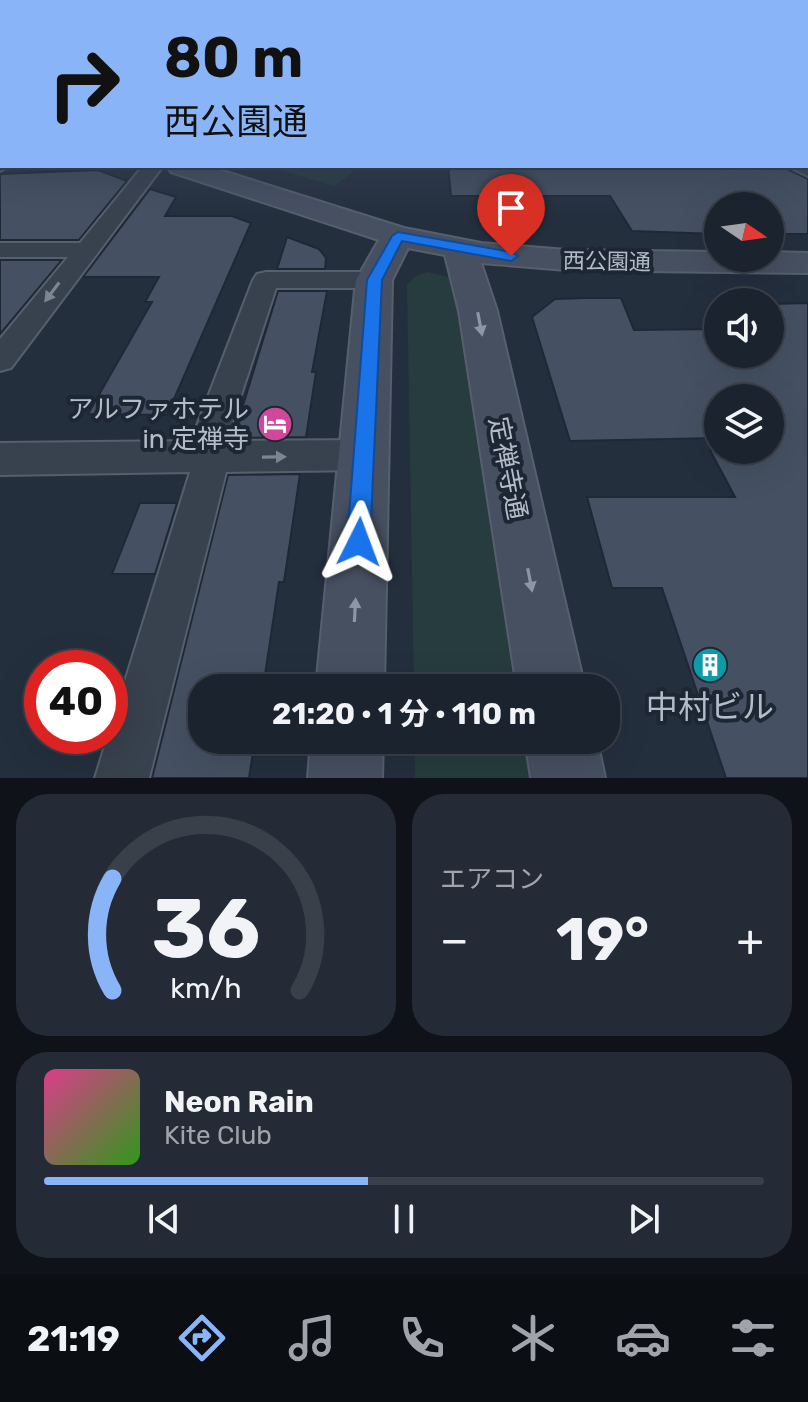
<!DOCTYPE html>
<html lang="ja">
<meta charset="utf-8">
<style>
body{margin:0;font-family:Rubik,"Noto Sans JP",sans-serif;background:#242b36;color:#f1f3f6;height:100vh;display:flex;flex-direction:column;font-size:30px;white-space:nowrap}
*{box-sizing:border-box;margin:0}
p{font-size:26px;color:#a0a4aa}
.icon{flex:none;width:44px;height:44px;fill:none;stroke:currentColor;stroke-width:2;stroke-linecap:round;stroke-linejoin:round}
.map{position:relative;height:778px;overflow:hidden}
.panel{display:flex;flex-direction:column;gap:16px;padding:16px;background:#0f1319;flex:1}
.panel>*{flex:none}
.guide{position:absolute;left:0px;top:0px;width:808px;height:168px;box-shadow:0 8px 32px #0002,0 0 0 2px #39404a;background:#8ab4f8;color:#111;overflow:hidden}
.needle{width:52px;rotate:103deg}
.controls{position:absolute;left:704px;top:192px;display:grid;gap:16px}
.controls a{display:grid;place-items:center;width:80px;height:80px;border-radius:50%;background:#1b232e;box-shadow:0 8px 32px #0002,0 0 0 2px #39404a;font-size:40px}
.speed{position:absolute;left:24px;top:650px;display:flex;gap:16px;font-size:40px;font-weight:700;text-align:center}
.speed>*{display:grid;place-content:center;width:104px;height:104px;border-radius:50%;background:#1b232e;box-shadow:0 8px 32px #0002,0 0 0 2px #39404a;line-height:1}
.speed .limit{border:12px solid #d22;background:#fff;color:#111}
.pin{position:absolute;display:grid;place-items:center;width:68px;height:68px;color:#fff;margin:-82px -34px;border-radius:50% 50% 50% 0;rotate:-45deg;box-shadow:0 0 8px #0007}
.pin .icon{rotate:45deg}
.me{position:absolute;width:88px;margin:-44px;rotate:3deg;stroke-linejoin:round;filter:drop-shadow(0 0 6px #0008)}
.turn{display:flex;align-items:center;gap:28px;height:168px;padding:0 32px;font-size:36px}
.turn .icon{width:104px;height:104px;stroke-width:2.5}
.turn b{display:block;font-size:56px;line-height:68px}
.big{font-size:60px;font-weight:700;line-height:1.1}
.panel .tile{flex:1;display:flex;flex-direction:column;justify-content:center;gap:12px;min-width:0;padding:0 28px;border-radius:32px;background:#242b36}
.panel .dial{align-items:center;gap:0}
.dial svg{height:208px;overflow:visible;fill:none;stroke:#39404a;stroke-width:7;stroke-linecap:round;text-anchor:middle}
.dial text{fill:#f1f3f6;stroke:none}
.song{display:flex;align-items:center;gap:24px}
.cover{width:96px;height:96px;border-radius:12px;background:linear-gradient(135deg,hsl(330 70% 55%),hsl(110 70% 35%))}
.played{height:8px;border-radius:4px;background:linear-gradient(90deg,#8ab4f8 45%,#39404a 45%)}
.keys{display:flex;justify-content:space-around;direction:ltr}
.heat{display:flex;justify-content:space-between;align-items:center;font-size:44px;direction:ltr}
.panel .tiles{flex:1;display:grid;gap:16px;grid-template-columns:1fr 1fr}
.tile:last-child{grid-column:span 2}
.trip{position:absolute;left:188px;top:674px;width:432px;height:80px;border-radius:32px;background:#1b232e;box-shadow:0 8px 32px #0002,0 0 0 2px #39404a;font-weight:700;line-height:80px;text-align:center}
.menu{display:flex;height:128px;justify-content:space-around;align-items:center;background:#0b0e12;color:#a0a4aa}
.menu .icon{width:56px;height:56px}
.menu .current{color:#8ab4f8}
.menu b{font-size:36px;color:#f1f3f6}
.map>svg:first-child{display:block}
</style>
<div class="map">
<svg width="808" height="778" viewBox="0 0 808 778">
<rect width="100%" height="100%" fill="#242f3e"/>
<!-- green -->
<g fill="#263c3f">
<polygon points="266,166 361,166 334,186"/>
<polygon points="427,272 452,278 458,284 516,688 414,688 407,285 414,277"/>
<polygon points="415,740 524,740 529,778 415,778"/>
</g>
<!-- building -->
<g fill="#455162" stroke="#1f2835" stroke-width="2">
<polygon points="448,166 783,167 808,179 808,234 770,234 770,206 718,206 718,234 632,231 610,196 451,196"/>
<polygon points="98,170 127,181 79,240 0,240 0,174"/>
<polygon points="150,189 176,197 165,216 232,216 251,223 167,415 88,414 152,302 145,302 159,277 83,277"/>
<polygon points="287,237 319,249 326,258 325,269 277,269"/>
<polygon points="0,260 62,260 0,334"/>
<polygon points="278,291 327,291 312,372 316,372 306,437 233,438"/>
<polygon points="585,298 621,298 634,330 718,329 718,354 770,354 770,304 808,303 808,778 726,778 662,588 612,588 587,497 735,497 710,450 770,450 770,398 718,398 718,438 570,441 532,317 555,299"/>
<polygon points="300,474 284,582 279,582 263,688 202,688 202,740 255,740 249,778 152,778 228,475"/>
<polygon points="140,503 177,503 155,574 112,574"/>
</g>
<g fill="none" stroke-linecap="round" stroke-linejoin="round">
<defs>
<polygon id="lane" points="787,166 800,166 808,169 808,176"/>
<g id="street">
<polygon points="2,157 2,166 9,166 0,171"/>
<polygon points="143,166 163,166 11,368 0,371 0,339 68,257 0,257 0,243 80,243"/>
<polygon points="266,272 374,272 383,274 387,280 383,286 374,288 276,288 226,441 364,440 377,444 382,455 377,466 364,470 226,472 149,778 95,778 190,472 0,475 0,443 191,441 253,280 257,274"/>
</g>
<g id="secondary">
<rect x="0" y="106" width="2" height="9"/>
<polygon points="167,166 207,166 404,228 481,243 567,250 718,252 718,258 770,258 770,252 808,253 808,273 567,270 481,263 497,311 585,688 517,688 459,311 445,255 408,248 392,280 384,688 316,688 356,280 379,240 171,172"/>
<polygon points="311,740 383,740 382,778 308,778"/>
<polygon points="525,740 597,740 605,778 531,778"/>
</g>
</defs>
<!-- lane casing -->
<use href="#lane" stroke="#565f6c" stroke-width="4"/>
<!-- street casing -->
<use href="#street" stroke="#565f6c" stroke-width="4"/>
<!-- secondary casing -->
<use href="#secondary" stroke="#565f6c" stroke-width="4"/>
<!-- lane -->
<use href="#lane" fill="#38414e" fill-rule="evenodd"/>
<!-- street -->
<use href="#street" fill="#38414e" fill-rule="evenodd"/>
<!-- secondary -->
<use href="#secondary" fill="#465061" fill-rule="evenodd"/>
</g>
<!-- one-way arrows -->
<defs><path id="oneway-solid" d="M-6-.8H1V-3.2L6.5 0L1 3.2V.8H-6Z" transform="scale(2)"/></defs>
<g fill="#7c8592">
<use href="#oneway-solid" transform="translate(52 292) rotate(127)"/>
<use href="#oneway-solid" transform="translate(274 457) rotate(-1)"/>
</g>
<g fill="#8e96a5">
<use href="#oneway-solid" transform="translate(480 324) rotate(79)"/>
<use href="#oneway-solid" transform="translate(530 580) rotate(79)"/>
<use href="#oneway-solid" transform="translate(355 610) rotate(-87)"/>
</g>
<!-- sky -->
<linearGradient id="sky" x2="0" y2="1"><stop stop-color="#141a22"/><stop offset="0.49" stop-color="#3f4d63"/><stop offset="1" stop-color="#3f4d63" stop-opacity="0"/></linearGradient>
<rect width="808" height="215" fill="url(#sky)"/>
<!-- route -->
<polygon fill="#1a73e8" stroke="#114b97" stroke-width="2" points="398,232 511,252 518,256 511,261 402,241 382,280 370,542 367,550 359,553 350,550 347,542 367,280 392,236"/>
<!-- icons -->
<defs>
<symbol id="hotel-disc" viewBox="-11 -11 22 22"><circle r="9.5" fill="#d1479c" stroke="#1d2633"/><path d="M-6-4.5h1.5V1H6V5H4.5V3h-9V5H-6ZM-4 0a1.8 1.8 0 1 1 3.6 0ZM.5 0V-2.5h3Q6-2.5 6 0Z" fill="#fff"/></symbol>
<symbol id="building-disc" viewBox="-11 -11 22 22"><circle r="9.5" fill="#0f9aa8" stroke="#1d2633"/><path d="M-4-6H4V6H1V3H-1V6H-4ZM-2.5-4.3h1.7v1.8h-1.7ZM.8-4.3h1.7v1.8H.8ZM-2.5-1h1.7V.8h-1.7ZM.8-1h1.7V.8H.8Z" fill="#fff"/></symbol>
</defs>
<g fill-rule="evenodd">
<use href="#hotel-disc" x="255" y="404" width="40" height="40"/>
<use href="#building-disc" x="690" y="645" width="40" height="40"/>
</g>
<g text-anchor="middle" stroke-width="8" stroke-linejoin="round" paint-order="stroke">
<!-- far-street labels -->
<g font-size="22" fill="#b4bcc9" stroke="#1d2633">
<text transform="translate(607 261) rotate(1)" y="8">西公園通</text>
</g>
<!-- poi labels -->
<g font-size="26" fill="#b4bcc9" stroke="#1d2633" text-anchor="end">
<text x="249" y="418">アルファホテル<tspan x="249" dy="30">in 定禅寺</tspan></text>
</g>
<!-- street labels -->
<g font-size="26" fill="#b4bcc9" stroke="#1d2633">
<text transform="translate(508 468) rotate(79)" y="9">定禅寺通</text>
</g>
<!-- near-poi labels -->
<g font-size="32" fill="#b4bcc9" stroke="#1d2633">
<text x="710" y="718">中村ビル</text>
</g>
</g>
</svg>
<div class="controls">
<a><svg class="needle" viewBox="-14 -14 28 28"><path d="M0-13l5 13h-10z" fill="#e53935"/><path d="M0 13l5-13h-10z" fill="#a0a4aa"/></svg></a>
<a><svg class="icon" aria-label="sound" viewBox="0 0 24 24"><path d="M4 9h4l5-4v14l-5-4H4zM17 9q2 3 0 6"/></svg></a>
<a><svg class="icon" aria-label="layers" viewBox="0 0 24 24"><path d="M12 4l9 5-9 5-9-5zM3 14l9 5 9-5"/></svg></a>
</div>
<div class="speed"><div class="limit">40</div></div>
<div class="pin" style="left:511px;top:256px;background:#d93025"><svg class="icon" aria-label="arrive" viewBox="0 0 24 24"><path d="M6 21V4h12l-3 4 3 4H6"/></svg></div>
<svg class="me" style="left:359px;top:542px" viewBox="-20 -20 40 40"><path d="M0-17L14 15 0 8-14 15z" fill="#1a73e8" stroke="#fff" stroke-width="4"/></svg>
<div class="trip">21:20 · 1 分 · 110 m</div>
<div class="guide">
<div class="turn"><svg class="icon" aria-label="right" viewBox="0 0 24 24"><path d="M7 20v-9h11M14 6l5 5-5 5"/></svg><div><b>80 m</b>西公園通</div></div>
</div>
</div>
<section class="panel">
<div class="tiles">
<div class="tile dial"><svg viewBox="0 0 100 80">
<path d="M14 69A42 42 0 1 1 86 69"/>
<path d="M14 69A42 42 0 0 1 14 26" stroke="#8ab4f8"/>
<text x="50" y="56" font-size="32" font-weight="700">36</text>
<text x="50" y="72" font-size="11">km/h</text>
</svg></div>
<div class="tile"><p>エアコン</p>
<div class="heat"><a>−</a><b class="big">19°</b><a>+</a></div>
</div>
<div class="tile">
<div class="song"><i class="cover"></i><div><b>Neon Rain</b><p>Kite Club</p></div></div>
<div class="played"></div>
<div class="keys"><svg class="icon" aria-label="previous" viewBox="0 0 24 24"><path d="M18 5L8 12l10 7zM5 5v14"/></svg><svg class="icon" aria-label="pause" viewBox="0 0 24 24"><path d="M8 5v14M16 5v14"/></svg><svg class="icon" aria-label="next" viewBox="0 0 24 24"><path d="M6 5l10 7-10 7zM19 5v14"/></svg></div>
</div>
</div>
</section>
<nav class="menu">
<b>21:19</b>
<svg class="icon current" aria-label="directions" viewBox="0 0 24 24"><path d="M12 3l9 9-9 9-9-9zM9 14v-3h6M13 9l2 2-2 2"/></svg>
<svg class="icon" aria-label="music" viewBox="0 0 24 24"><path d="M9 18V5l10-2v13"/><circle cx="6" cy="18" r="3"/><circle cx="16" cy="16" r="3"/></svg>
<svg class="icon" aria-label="phone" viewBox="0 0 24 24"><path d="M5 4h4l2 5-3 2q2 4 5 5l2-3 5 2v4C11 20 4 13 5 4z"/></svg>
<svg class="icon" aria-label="climate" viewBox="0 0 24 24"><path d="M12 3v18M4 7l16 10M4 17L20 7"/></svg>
<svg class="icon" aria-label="car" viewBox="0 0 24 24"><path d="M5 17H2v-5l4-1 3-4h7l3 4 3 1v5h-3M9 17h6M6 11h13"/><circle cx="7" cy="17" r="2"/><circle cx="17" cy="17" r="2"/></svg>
<svg class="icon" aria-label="filters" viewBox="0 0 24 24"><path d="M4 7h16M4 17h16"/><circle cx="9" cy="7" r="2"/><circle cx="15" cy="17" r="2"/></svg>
</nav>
